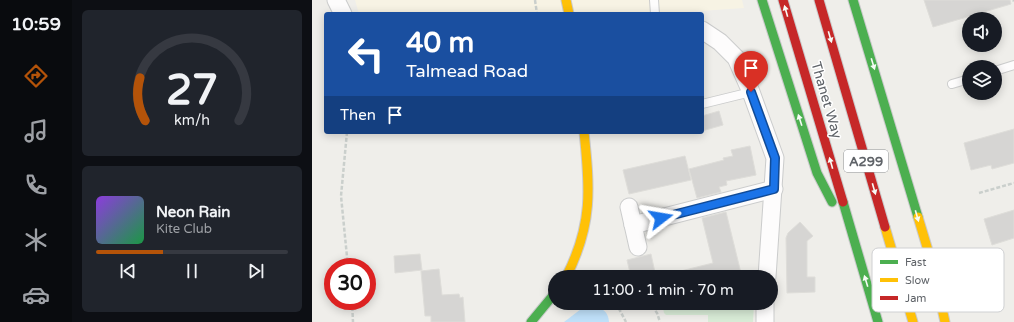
<!DOCTYPE html>
<meta charset="utf-8">
<style>
body{margin:0;font-family:"Varela Round",sans-serif;background:#20242c;color:#f1f3f6;height:100vh;display:flex;flex-direction:column;font-size:15px;white-space:nowrap}
*{box-sizing:border-box;margin:0}
p{font-size:13px;color:#9ea1a6}
.icon{flex:none;width:22px;height:22px;fill:none;stroke:currentColor;stroke-width:2;stroke-linecap:round;stroke-linejoin:round}
.map{position:relative;flex:1;overflow:hidden}
.drawer{display:flex;flex-direction:column;gap:10px;padding:10px;background:#0d0f14;width:240px}
.drawer>*{flex:none}
.top-card{position:absolute;left:12px;top:12px;width:380px;height:122px;border-radius:4px;box-shadow:0 2px 10px #0003;background:#1a4fa0;color:#fff;overflow:hidden}
.controls{position:absolute;left:650px;top:12px;display:grid;gap:8px}
.controls a{display:grid;place-items:center;width:40px;height:40px;border-radius:50%;background:#171b24;box-shadow:0 2px 10px #0003;font-size:20px}
.speed{position:absolute;left:12px;top:258px;display:flex;gap:8px;font-size:20px;font-weight:700;text-align:center}
.speed>*{display:grid;place-content:center;width:52px;height:52px;border-radius:50%;background:#171b24;box-shadow:0 2px 10px #0003;line-height:1}
.speed .limit{border:6px solid #d22;background:#fff;color:#111}
.pin{position:absolute;display:grid;place-items:center;width:34px;height:34px;color:#fff;margin:-41px -17px;border-radius:50% 50% 50% 0;rotate:-45deg;box-shadow:0 0 4px #0007}
.pin .icon{rotate:45deg}
.me{position:absolute;width:44px;margin:-22px;rotate:76deg;stroke-linejoin:round;filter:drop-shadow(0 0 3px #0008)}
.turn{display:flex;align-items:center;gap:14px;height:84px;padding:0 16px;font-size:18px}
.turn .icon{width:52px;height:52px;stroke-width:2.5}
.turn b{display:block;font-size:28px;line-height:34px}
.then{display:flex;align-items:center;height:38px;padding:0 16px;background:#0003;gap:8px;font-size:15px}
.drawer .widget{flex:1;display:flex;flex-direction:column;justify-content:center;gap:6px;min-width:0;padding:0 14px;border-radius:6px;background:#20242c}
.drawer .dial{align-items:center;gap:0}
.dial svg{height:104px;overflow:visible;fill:none;stroke:#363941;stroke-width:7;stroke-linecap:round;text-anchor:middle}
.dial text{fill:#f1f3f6;stroke:none}
.song{display:flex;align-items:center;gap:12px}
.cover{width:48px;height:48px;border-radius:6px;background:linear-gradient(135deg,hsl(270 70% 55%),hsl(140 70% 35%))}
.played{height:4px;border-radius:2px;background:linear-gradient(90deg,#b45309 35%,#363941 35%)}
.keys{display:flex;justify-content:space-around;direction:ltr}
.trip{position:absolute;left:236px;top:270px;width:230px;height:40px;border-radius:20px;background:#171b24;box-shadow:0 2px 10px #0003;font-weight:600;line-height:40px;text-align:center}
main{display:flex;flex:1;min-height:0}
.dock{display:flex;flex-direction:column;width:72px;justify-content:space-around;align-items:center;background:#090b0e;color:#9ea1a6}
.dock .icon{width:28px;height:28px}
.dock .current{color:#b45309}
.dock b{font-size:18px;color:#f1f3f6}
.map>svg:first-child{display:block}
</style>
<main>
<nav class="dock">
<b>10:59</b>
<svg class="icon current" aria-label="directions" viewBox="0 0 24 24"><path d="M12 3l9 9-9 9-9-9zM9 14v-3h6M13 9l2 2-2 2"/></svg>
<svg class="icon" aria-label="music" viewBox="0 0 24 24"><path d="M9 18V5l10-2v13"/><circle cx="6" cy="18" r="3"/><circle cx="16" cy="16" r="3"/></svg>
<svg class="icon" aria-label="phone" viewBox="0 0 24 24"><path d="M5 4h4l2 5-3 2q2 4 5 5l2-3 5 2v4C11 20 4 13 5 4z"/></svg>
<svg class="icon" aria-label="climate" viewBox="0 0 24 24"><path d="M12 3v18M4 7l16 10M4 17L20 7"/></svg>
<svg class="icon" aria-label="car" viewBox="0 0 24 24"><path d="M5 17H2v-5l4-1 3-4h7l3 4 3 1v5h-3M9 17h6M6 11h13"/><circle cx="7" cy="17" r="2"/><circle cx="17" cy="17" r="2"/></svg>
</nav>
<section class="drawer">
<div class="widget dial"><svg viewBox="0 0 100 80">
<path d="M14 69A42 42 0 1 1 86 69"/>
<path d="M14 69A42 42 0 0 1 10 36" stroke="#b45309"/>
<text x="50" y="56" font-size="32" font-weight="700">27</text>
<text x="50" y="72" font-size="11">km/h</text>
</svg></div>
<div class="widget">
<div class="song"><i class="cover"></i><div><b>Neon Rain</b><p>Kite Club</p></div></div>
<div class="played"></div>
<div class="keys"><svg class="icon" aria-label="previous" viewBox="0 0 24 24"><path d="M18 5L8 12l10 7zM5 5v14"/></svg><svg class="icon" aria-label="pause" viewBox="0 0 24 24"><path d="M8 5v14M16 5v14"/></svg><svg class="icon" aria-label="next" viewBox="0 0 24 24"><path d="M6 5l10 7-10 7zM19 5v14"/></svg></div>
</div>
</section>
<div class="map">
<svg width="702" height="322" viewBox="0 0 702 322">
<rect width="100%" height="100%" fill="#efeeea"/>
<!-- commercial -->
<polygon fill="#f7f3e4" points="43,0 430,0 432,8 345,14 47,14"/>
<!-- green -->
<polygon fill="#d8ebd6" points="350,303 442,303 441,322 396,322 396,315 354,315 352,313"/>
<!-- water -->
<path fill="#bfe0f9" d="M273,306C285,306 296,308 297,322H252Z"/>
<!-- building -->
<g fill="#d6d5d3" stroke="#deddd9">
<polygon points="612,0 698,0 699,4 621,27"/>
<polygon points="407,111 411,125 390,131 390,116"/>
<polygon points="702,129 702,163 680,169 679,165 659,170 652,143"/>
<polygon points="438,146 444,175 414,181 415,185 407,187 409,192 385,198 377,169 412,160 411,158 421,156 419,150"/>
<polygon points="373,156 379,180 317,194 311,170"/>
<polygon points="702,210 702,238 680,245 672,219"/>
<polygon points="414,212 429,273 412,277 369,277 369,271 401,263 390,218"/>
<polygon points="488,222 501,236 495,241 495,277 503,277 503,292 475,293 474,238 476,233"/>
<polygon points="108,254 110,270 83,273 82,256"/>
<polygon points="339,254 344,277 319,277 315,260"/>
<polygon points="127,269 130,295 147,294 148,298 151,297 153,322 119,322 119,316 113,316 109,271"/>
</g>
<g fill="none" stroke-linecap="round" stroke-linejoin="round">
<defs>
<g id="lane">
<polyline points="342,0 343,14"/>
<polyline points="683,71 702,65"/>
<polyline points="640,84 657,79"/>
<polyline points="390,104 439,92"/>
</g>
<g id="street">
<polyline points="24,0 31,14"/>
<polyline points="390,30 408,42 424,58 439,92 463,158 455,277"/>
<polyline points="317,207 326,247"/>
<polyline points="321,225 462,189"/>
<polyline points="453,322 453,303"/>
</g>
<g id="fast">
<polyline points="450,0 505,173 520,202"/>
<polyline points="541,0 606,217"/>
<polyline points="531,202 566,322"/>
<polyline points="219,322 243,293"/>
</g>
<g id="slow">
<polyline points="254,0 257,14"/>
<polyline points="606,217 621,267 633,322"/>
<polyline points="573,227 601,322"/>
<path d="M254,277C281,225 278,188 272,132"/>
</g>
<g id="jam">
<polyline points="471,0 531,202"/>
<polyline points="507,0 573,227"/>
</g>
</defs>
<!-- lane casing -->
<use href="#lane" stroke="#cbcccc" stroke-width="10"/>
<!-- street casing -->
<use href="#street" stroke="#cbcccc" stroke-width="19"/>
<!-- fast casing -->
<use href="#fast" stroke="#cacacb" stroke-width="11"/>
<!-- slow casing -->
<use href="#slow" stroke="#cacacb" stroke-width="11"/>
<!-- jam casing -->
<use href="#jam" stroke="#cacacb" stroke-width="11"/>
<!-- path -->
<g stroke="#cacfcc" stroke-width="2.5" stroke-dasharray="4 2" stroke-linecap="butt">
<polyline points="223,0 225,14"/>
<polyline points="701,0 702,1"/>
<polyline points="35,132 29,196 36,267"/>
<polyline points="667,193 702,183"/>
<polyline points="40,301 41,322"/>
<polyline points="304,303 314,322"/>
<polyline points="340,306 345,313 348,322"/>
</g>
<!-- lane -->
<use href="#lane" stroke="#fdfcfc" stroke-width="8"/>
<!-- street -->
<use href="#street" stroke="#fdfcfc" stroke-width="17"/>
<!-- fast -->
<use href="#fast" stroke="#4caf50" stroke-width="9"/>
<!-- slow -->
<use href="#slow" stroke="#ffc107" stroke-width="9"/>
<!-- jam -->
<use href="#jam" stroke="#c62828" stroke-width="9"/>
</g>
<!-- one-way arrows -->
<defs><path id="oneway-solid" d="M-6-.8H1V-3.2L6.5 0L1 3.2V.8H-6Z"/></defs>
<g fill="#f6fbf6">
<use href="#oneway-solid" transform="translate(474 11) rotate(-106)"/>
<use href="#oneway-solid" transform="translate(518 37) rotate(74)"/>
<use href="#oneway-solid" transform="translate(561 64) rotate(73)"/>
<use href="#oneway-solid" transform="translate(488 120) rotate(-108)"/>
<use href="#oneway-solid" transform="translate(519 163) rotate(-106)"/>
<use href="#oneway-solid" transform="translate(562 189) rotate(74)"/>
<use href="#oneway-solid" transform="translate(605 216) rotate(74)"/>
<use href="#oneway-solid" transform="translate(554 281) rotate(-107)"/>
</g>
<g fill="none" stroke-linecap="round" stroke-linejoin="round">
<defs>
<polyline id="route" points="349,218 462,189 463,158 439,92"/>
</defs>
<!-- route casing -->
<use href="#route" stroke="#114b97" stroke-width="10"/>
<!-- route -->
<use href="#route" stroke="#1a73e8" stroke-width="7"/>
</g>
<g text-anchor="middle" stroke-width="3" stroke-linejoin="round" paint-order="stroke">
<!-- shield labels -->
<rect fill="#fff" stroke="#8f9295" stroke-width="1" x="532" y="150" width="44" height="22" rx="3"/>
<g font-size="13" font-weight="bold" fill="#5f6368">
<text x="554" y="166">A299</text>
</g>
<!-- street labels -->
<g font-size="14" fill="#5f6368" stroke="#fff">
<text transform="translate(515 100) rotate(74)" y="5">Thanet Way</text>
</g>
</g>
<!-- legend -->
<rect x="560" y="248" width="132" height="64" rx="6" fill="#fff" stroke="#cfd0d2" stroke-width="1"/>
<rect x="568" y="260" width="18" height="4" fill="#4caf50"/>
<rect x="568" y="278" width="18" height="4" fill="#ffc107"/>
<rect x="568" y="296" width="18" height="4" fill="#c62828"/>
<g font-size="11" fill="#5f6368">
<text x="593" y="266">Fast</text>
<text x="593" y="284">Slow</text>
<text x="593" y="302">Jam</text>
</g>
</svg>
<div class="controls">
<a><svg class="icon" aria-label="sound" viewBox="0 0 24 24"><path d="M4 9h4l5-4v14l-5-4H4zM17 9q2 3 0 6"/></svg></a>
<a><svg class="icon" aria-label="layers" viewBox="0 0 24 24"><path d="M12 4l9 5-9 5-9-5zM3 14l9 5 9-5"/></svg></a>
</div>
<div class="speed"><div class="limit">30</div></div>
<div class="pin" style="left:439px;top:92px;background:#d93025"><svg class="icon" aria-label="arrive" viewBox="0 0 24 24"><path d="M6 21V4h12l-3 4 3 4H6"/></svg></div>
<svg class="me" style="left:349px;top:218px" viewBox="-20 -20 40 40"><path d="M0-17L14 15 0 8-14 15z" fill="#1a73e8" stroke="#fff" stroke-width="4"/></svg>
<div class="trip">11:00 · 1 min · 70 m</div>
<div class="top-card">
<div class="turn"><svg class="icon" aria-label="left" viewBox="0 0 24 24"><path d="M17 20v-9H6M10 6l-5 5 5 5"/></svg><div><b>40 m</b>Talmead Road</div></div>
<div class="then">Then<svg class="icon" aria-label="arrive" viewBox="0 0 24 24"><path d="M6 21V4h12l-3 4 3 4H6"/></svg></div>
</div>
</div>
</main>
